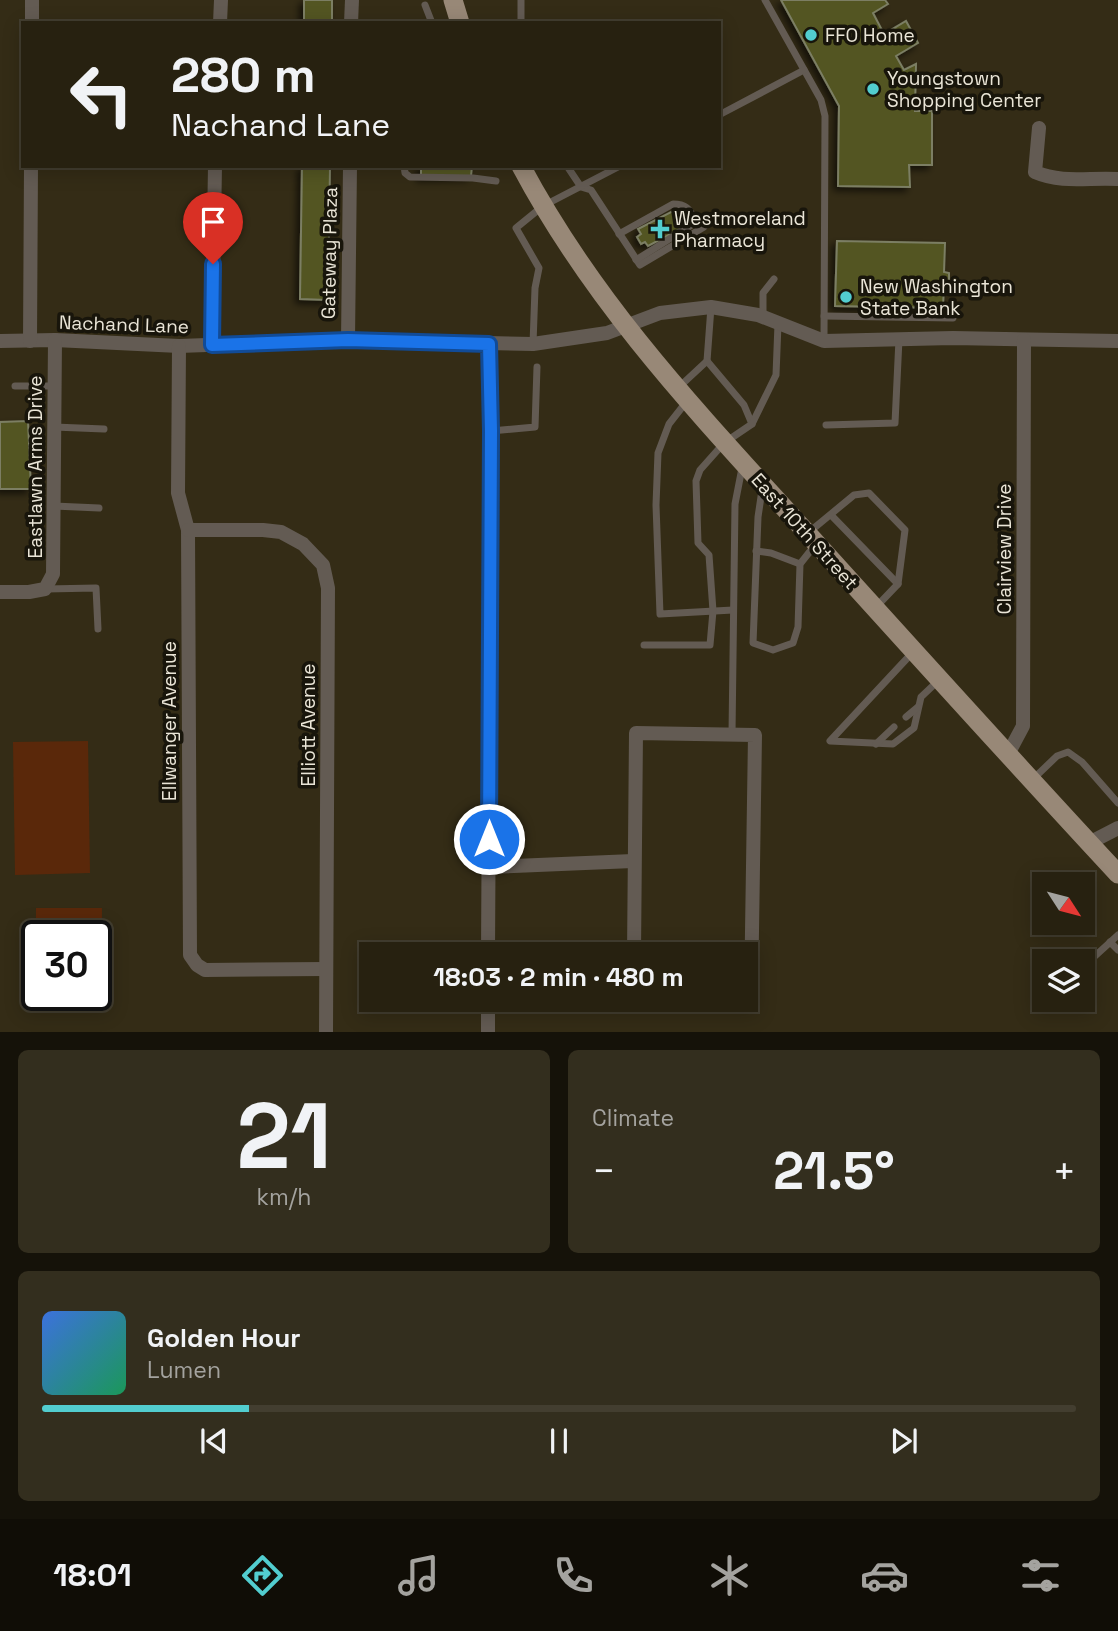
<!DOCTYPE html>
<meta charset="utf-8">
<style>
body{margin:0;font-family:"Space Grotesk",sans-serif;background:#332e1e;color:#f1f3f6;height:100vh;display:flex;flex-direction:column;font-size:26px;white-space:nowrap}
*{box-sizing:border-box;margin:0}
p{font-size:23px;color:#a4a39f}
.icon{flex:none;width:38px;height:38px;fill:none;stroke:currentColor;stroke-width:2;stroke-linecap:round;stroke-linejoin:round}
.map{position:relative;height:1032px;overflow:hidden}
.panel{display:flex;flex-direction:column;gap:18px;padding:18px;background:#151209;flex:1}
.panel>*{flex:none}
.top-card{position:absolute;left:21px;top:21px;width:700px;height:147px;border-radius:0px;box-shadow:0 4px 18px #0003,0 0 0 2px #433e30;background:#272110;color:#f1f3f6;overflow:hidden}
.needle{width:46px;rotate:126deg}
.controls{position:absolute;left:1032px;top:872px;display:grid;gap:14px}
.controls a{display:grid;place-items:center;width:63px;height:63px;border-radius:0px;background:#272110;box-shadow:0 4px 18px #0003,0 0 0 2px #433e30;font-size:35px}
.speed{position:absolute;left:21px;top:920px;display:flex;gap:14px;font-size:35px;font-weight:700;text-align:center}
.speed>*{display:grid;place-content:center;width:91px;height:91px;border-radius:50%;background:#272110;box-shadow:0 4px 18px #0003,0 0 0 2px #433e30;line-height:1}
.speed .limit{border:4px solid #111;border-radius:10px;background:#fff;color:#111}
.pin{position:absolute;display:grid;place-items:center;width:60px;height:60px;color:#fff;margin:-72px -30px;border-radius:50% 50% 50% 0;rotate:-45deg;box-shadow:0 0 7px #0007}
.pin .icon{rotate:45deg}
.me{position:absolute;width:77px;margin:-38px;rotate:0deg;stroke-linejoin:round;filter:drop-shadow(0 0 5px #0008)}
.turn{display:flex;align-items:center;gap:24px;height:147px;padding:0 35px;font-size:32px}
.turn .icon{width:91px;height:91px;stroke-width:2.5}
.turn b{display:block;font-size:49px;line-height:60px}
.big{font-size:52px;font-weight:700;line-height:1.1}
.panel .card{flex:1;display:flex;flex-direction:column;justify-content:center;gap:10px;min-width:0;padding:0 24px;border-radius:10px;background:#332e1e}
.panel .dial{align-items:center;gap:0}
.dial b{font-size:91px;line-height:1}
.song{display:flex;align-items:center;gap:21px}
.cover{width:84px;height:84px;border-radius:10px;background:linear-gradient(135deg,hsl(220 70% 55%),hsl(150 70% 35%))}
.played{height:7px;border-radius:4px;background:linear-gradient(90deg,#52cdcf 20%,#433e30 20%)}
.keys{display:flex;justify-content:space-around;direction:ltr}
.heat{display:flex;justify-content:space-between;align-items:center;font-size:38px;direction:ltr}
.panel .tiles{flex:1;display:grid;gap:18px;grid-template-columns:1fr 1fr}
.card:last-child{grid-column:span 2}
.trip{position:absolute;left:359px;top:942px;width:399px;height:70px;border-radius:0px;background:#272110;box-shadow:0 4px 18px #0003,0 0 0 2px #433e30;font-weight:700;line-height:70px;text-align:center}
.tab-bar{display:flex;height:112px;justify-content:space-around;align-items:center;background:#100d06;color:#a4a39f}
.tab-bar .icon{width:49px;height:49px}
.tab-bar .selected{color:#52cdcf}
.tab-bar b{font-size:32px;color:#f1f3f6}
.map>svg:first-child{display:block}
</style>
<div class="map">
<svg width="1118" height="1033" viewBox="0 0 1118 1033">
<defs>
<filter id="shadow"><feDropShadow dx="-4" dy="4" stdDeviation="3.5" flood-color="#0009"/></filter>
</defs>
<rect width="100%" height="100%" fill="#342c16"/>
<!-- green -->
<g fill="#5a280a" fill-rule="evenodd">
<polygon points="88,741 90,873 15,875 13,742"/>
<path d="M36,908H102L101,1006H35ZM37,936H96V996H37Z"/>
</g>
<!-- building -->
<g fill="#525520" stroke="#7b7e64" stroke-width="2" filter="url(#shadow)">
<rect x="304" y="0" width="28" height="23"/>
<polygon points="781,0 885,0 888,4 873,13 884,34 906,21 918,43 896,56 904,70 916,64 915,111 932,111 932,165 909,165 910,187 838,186 839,106"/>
<polygon points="302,166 330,166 328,300 300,299"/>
<polygon points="421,166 472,166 471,176 421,177"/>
<polygon points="673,211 682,228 648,246 645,242 641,244 637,237 641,234 638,229"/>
<polygon points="837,241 945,243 944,272 949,273 949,284 944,284 943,308 835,306"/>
<polygon points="28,421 31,489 0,489 0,422"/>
</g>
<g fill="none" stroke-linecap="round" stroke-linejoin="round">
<!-- service -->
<g stroke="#635b53" stroke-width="7">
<polyline points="521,0 521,23"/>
<polyline points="765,0 821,100 825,116 824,341"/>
<polyline points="425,5 432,23"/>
<polyline points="719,115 804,70"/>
<polyline points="404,166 405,173 410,177 473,178 496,181"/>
<polyline points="567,166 581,187 591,190 640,265 704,227"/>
<path d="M619,234L673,204C683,204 691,208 693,219L690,226L636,260"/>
<polyline points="759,314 763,311 763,293 774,279"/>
<polyline points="824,316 953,318"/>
<polyline points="533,344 535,288 539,268 516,228 543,206 620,166"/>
<polyline points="707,361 744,405 752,424"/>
<polyline points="15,386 54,386"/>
<polyline points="678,388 707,361 711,307"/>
<polyline points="687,401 669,424 658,453 656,505 660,614 733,610"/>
<polyline points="826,425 895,423 899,339"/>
<polyline points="54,427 104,429"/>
<polyline points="491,431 535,427 537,367"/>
<polyline points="762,490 758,517 753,643 773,650 793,643 798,627 800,564 815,545"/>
<polyline points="54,506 99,508"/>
<polyline points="831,515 898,584"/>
<polyline points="808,533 854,495 869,493 905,530 898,584 877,606"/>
<polyline points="756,551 771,553 800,564"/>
<polyline points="46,589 96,588 98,629"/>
<polyline points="644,645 710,645 713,611 709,555 698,543 696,481 700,470 724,443 752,424 776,375 778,324"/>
<polyline points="913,652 830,741 893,744 914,728 921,697 939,680"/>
<polyline points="906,717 918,707"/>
<polyline points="732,734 735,504 742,468"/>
<polyline points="876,744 894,727"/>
<polyline points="1032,780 1057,756 1068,752 1082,762 1118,803"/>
<polyline points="1110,942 1118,950"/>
<polyline points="1083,967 1118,935"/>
<polyline points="1049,1000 1050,999"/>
</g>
<!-- minor -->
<g stroke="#635b53" stroke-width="14">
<polyline points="32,23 32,0"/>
<polyline points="220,23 221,0"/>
<polyline points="351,23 352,0"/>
<path d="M1039,128L1035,172C1063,184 1089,177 1118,179"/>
<polyline points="348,340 350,166"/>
<polyline points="0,341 55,340 179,346 348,340 533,344 607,333 660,313 711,307 758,315 824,341 953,338 1118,341"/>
<polyline points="30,341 31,166"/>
<polyline points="212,345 215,166"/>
<polyline points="179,346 178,493 188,530 190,955 197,965 205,970 326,969"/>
<polyline points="188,530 263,530 281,532 303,544 323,565 328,588 326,1033"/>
<polyline points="0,592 29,592 45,589 53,574 55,340"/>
<polyline points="1008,754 1023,726 1024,340"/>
<polyline points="1089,843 1118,828"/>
<polyline points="489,867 633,861"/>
<polyline points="488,954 491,431 489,344"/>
<polyline points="634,954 636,733 755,735 751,997 746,997"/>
<polyline points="488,1033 488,999"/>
</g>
<!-- primary -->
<g stroke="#988877" stroke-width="19">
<polyline points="453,0 460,23"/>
<path d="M521,166C596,307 701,416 807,533C910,647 1013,761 1118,874"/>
</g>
</g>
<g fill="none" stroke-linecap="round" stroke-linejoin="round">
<defs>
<polyline id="route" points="213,264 212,345 348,340 489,344 491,431 489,839"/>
</defs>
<!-- route casing -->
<use href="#route" stroke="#114b97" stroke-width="18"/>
<!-- route -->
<use href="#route" stroke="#1a73e8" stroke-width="12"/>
</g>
<!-- markers -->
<g fill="#52cdcf" stroke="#18150b" stroke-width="2.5">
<circle cx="811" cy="35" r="7"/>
<circle cx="873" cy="89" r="7"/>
<path d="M656.5 218.5h7v7h7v7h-7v7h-7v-7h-7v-7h7z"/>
<circle cx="846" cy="297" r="7"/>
</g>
<g text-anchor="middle" stroke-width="7" stroke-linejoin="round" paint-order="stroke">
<!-- poi labels -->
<g font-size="19" fill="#eae5d7" stroke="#18150b" text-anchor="start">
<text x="825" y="42">FFO Home</text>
<text x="887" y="85">Youngstown<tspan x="887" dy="22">Shopping Center</tspan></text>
<text x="674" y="225">Westmoreland<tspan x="674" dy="22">Pharmacy</tspan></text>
<text x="860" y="293">New Washington<tspan x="860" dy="22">State Bank</tspan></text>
</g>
<!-- street labels -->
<g font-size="19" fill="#eae5d7" stroke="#18150b">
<text transform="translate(329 253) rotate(-89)" y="7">Gateway Plaza</text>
<text transform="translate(124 324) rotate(2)" y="7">Nachand Lane</text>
<text transform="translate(35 467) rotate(-90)" y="7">Eastlawn Arms Drive</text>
<text transform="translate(805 531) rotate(48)" y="7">East 10th Street</text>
<text transform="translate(1004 549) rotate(-90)" y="7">Clairview Drive</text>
<text transform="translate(169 721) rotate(-90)" y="7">Ellwanger Avenue</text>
<text transform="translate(308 725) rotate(-90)" y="7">Elliott Avenue</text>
</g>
</g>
</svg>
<div class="controls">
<a><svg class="needle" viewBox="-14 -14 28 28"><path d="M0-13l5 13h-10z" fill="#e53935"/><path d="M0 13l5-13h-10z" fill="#a4a39f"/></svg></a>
<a><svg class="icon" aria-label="layers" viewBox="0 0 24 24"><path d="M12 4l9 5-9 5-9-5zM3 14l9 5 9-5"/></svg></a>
</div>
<div class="speed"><div class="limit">30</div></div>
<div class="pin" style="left:213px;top:264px;background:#d93025"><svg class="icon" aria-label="arrive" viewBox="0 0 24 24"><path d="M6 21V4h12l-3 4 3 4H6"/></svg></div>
<svg class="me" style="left:489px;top:839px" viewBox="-20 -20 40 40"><circle r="17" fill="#1a73e8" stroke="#fff" stroke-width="3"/><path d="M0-11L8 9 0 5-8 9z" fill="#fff"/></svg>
<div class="trip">18:03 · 2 min · 480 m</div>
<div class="top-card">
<div class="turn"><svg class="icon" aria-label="left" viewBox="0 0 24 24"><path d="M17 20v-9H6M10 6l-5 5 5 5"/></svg><div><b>280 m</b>Nachand Lane</div></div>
</div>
</div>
<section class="panel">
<div class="tiles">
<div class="card dial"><b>21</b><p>km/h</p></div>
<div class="card"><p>Climate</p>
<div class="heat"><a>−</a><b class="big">21.5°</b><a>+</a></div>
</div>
<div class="card">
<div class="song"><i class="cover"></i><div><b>Golden Hour</b><p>Lumen</p></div></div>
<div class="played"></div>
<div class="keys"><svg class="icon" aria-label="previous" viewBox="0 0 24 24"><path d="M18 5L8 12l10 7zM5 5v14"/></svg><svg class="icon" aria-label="pause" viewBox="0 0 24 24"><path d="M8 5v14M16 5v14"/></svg><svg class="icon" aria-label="next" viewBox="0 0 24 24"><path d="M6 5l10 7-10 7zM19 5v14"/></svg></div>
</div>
</div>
</section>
<nav class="tab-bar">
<b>18:01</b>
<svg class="icon selected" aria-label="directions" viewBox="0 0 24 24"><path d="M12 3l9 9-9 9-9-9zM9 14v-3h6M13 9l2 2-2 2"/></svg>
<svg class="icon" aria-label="music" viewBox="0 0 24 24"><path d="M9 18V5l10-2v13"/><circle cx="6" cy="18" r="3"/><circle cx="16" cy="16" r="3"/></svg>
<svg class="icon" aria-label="phone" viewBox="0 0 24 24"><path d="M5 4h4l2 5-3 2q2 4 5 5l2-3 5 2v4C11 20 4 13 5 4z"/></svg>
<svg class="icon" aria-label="climate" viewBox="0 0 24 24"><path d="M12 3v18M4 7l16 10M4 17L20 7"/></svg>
<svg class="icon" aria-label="car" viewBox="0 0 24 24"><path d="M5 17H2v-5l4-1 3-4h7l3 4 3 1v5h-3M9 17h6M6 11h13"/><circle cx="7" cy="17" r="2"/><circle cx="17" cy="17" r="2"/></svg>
<svg class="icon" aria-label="filters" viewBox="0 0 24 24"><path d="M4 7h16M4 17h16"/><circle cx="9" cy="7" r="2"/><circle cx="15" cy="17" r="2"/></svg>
</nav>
